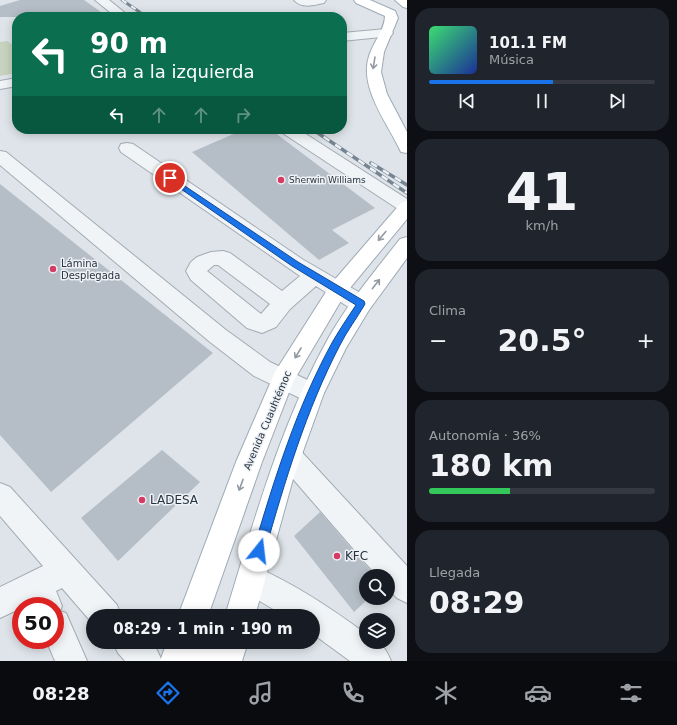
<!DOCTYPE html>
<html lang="es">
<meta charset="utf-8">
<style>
body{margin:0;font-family:"DejaVu Sans",sans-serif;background:#20242c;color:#f1f3f6;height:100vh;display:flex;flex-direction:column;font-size:15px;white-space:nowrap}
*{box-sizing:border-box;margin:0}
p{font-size:13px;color:#9ea1a6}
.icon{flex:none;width:22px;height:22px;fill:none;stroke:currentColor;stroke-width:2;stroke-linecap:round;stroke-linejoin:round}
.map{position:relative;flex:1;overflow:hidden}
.details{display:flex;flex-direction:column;gap:8px;padding:8px;background:#0d0f14;width:270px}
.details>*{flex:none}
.hud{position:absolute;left:12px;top:12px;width:335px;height:122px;border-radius:16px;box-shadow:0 2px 10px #0003;background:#0b6e4f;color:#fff;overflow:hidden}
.tools{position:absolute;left:359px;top:569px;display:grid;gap:8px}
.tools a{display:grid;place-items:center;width:36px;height:36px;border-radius:50%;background:#171b24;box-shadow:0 2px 10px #0003;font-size:20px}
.speed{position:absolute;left:12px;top:597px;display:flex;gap:8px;font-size:20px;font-weight:700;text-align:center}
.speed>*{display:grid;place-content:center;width:52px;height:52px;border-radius:50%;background:#171b24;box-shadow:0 2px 10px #0003;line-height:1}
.speed .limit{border:6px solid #d22;background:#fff;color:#111}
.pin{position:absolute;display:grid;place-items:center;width:34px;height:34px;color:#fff;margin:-17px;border:2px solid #fff;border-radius:50%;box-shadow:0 1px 4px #0007}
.me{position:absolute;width:44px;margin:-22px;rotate:16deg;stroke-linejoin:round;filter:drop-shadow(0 0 3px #0008)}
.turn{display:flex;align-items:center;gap:14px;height:84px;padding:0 12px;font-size:18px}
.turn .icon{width:52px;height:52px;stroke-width:2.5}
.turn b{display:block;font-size:28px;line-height:34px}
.lanes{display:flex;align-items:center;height:38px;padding:0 12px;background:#0003;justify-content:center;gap:20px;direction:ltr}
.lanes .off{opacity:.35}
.big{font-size:30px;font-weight:700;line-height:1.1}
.details .widget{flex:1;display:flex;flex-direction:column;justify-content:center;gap:6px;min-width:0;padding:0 14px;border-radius:16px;background:#20242c}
.details .dial{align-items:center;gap:0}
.dial b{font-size:52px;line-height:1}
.song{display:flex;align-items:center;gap:12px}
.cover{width:48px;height:48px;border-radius:6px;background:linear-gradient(135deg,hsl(140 70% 55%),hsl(230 70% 35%))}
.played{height:4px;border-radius:2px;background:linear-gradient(90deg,#1a73e8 55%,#363941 55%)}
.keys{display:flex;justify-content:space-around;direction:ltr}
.heat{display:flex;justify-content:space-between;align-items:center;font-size:22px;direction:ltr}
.charge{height:6px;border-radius:3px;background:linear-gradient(90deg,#34c759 36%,#363941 0)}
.trip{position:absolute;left:86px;top:609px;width:234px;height:40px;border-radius:20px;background:#171b24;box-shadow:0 2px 10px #0003;font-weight:700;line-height:40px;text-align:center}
.dock{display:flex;height:64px;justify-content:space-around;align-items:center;background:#090b0e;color:#9ea1a6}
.dock .icon{width:28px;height:28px}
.dock .current{color:#1a73e8}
.dock b{font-size:18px;color:#f1f3f6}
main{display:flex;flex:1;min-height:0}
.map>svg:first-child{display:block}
</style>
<main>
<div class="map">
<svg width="407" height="661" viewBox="0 0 407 661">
<rect width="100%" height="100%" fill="#dee4e9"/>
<!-- green -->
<polygon fill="#c7d3bf" points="7,41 17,48 17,73 0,76 0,42"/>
<!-- building -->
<g fill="#b5bec6">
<polygon points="20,0 84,0 108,17 0,17 0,6"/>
<polygon points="245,129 270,129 375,208 332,230 349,243 319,260 192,152"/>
<polygon points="0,184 213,353 51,492 0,435"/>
<polygon points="162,450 200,482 118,561 81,518"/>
<polygon points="320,512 375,576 366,576 366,598 369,598 354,612 294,536"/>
</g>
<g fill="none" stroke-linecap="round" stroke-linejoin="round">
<defs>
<g id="minor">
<polygon points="95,0 109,0 130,17 116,17"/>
<path d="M294,0H326L324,3C314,5 302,9 294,0Z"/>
<polygon points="386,29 391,30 393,33 391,36 342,41 342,33"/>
<polygon points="17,78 17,86 0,89 0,81"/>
<polygon points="279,129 298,129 407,199 407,213 401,211 281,132"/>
<path d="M127,143L133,144L302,259L369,298L372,304L369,310L361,312L353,310L316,286L290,309L276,327L262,333L247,328L191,280L186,271L191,262L197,257L211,252L223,251L230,253L282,291L300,276L121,152L119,148L121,144ZM214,265H218L270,304L261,314L207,271Z"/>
<polygon points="0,151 6,152 226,330 270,362 320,386 324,393 320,400 312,403 304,400 254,376 210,342 0,165"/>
<polygon points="289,444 298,448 407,566 407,603 397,598 388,589 388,576 377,576 280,464 276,456 280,448"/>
<polygon points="0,483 10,487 117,605 121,616 93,616 93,624 62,588 56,591 62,606 60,611 66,613 87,661 55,661 46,640 55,640 55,606 32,606 31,603 26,606 21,606 21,608 0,618 0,587 43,566 0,516"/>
<path d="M251,565C292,582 331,608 366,634V642C382,642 385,647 391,661H350L313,634V616H285L241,590L236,580L241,570Z"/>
<polygon points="113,642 150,642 157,650 162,661 125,661 118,653"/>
</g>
<g id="major">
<path d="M354,0H370L395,11L398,18L384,52L381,72L387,94L407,132V153L401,152L399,148C386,121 359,87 369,56C373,43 385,29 385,16L356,3Z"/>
<polygon points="395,0 407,0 407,8 403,7"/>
<polygon points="407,201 407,219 345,294 293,382 262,462 208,616 178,616 236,462 275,372 331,284 401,203"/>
<path d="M407,237V258L369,310L346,348L324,393L293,479L255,616H225C254,521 280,425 329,337C349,302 375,271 400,239Z"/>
<polygon points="167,642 248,642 242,661 160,661"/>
</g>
</defs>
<!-- minor casing -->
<use href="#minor" stroke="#a3abb3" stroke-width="2"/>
<!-- major casing -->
<use href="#major" stroke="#9daab5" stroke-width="2"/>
<!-- minor -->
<use href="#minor" fill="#f1f4f7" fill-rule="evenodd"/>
<!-- major -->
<use href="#major" fill="#fff" fill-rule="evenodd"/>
<defs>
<polyline id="rail-far1" points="122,0 147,17"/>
<g id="rail">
<polyline points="312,129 407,193"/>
<polyline points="371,163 407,185"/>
</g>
</defs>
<!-- rail-far1 casing -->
<use href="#rail-far1" stroke="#778593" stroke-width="3"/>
<!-- rail casing -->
<use href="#rail" stroke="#778593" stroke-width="3.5"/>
<!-- rail-far1 -->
<use href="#rail-far1" stroke="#eef2f6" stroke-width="2" stroke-dasharray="5.5" stroke-linecap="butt"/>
<!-- rail -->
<use href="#rail" stroke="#eef2f6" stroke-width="2.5" stroke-dasharray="7" stroke-linecap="butt"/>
</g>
<!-- one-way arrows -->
<defs><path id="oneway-shaft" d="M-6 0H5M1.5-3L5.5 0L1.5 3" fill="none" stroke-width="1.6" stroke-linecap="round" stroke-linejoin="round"/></defs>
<g stroke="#9299a0">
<use href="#oneway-shaft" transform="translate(374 63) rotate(99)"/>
<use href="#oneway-shaft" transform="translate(382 236) rotate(130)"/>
<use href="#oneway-shaft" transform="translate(376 284) rotate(-52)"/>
<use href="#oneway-shaft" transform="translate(298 353) rotate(121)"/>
<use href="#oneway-shaft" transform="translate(241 485) rotate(110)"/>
</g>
<!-- route -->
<path fill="#1a73e8" stroke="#114b97" d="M170,176L298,262L364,301L365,304C357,318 347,331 340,345C306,410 285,481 265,551L263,556L259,557L255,556L253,551C274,480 297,406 333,341C340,329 348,317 356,305L292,266L168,180L167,178Z"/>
<!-- markers -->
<g fill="#d63b65" stroke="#eef2f6" stroke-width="1.5">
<circle cx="281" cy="180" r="4"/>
<circle cx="53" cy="269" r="4"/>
<circle cx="142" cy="500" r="4"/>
<circle cx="337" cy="556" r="4"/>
</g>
<g text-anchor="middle" stroke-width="3" stroke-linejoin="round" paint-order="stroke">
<!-- far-poi labels -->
<g font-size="9" fill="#263341" stroke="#eef2f6" text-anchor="start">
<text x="289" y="183">Sherwin Williams</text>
</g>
<!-- poi labels -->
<g font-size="10" fill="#263341" stroke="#eef2f6" text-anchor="start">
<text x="61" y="267">Lámina<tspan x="61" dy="12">Desplegada</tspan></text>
</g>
<!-- street labels -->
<g font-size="10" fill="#263341" stroke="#eef2f6">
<text transform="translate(267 420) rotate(-67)" y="4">Avenida Cuauhtémoc</text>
</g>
<!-- near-poi labels -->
<g font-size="12" fill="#263341" stroke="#eef2f6" text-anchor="start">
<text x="150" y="504">LADESA</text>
<text x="345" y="560">KFC</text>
</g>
</g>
</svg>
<div class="tools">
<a><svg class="icon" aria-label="search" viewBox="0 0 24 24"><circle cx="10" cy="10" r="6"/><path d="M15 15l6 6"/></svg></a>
<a><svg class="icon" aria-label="layers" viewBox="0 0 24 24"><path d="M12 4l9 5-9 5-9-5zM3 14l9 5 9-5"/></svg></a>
</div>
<div class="speed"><div class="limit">50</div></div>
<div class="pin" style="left:170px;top:178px;background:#d93025"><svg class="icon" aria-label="arrive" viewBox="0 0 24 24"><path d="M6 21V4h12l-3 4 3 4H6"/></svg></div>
<svg class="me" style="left:259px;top:551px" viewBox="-20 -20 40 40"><circle r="19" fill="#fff"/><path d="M0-13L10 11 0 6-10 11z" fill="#1a73e8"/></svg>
<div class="trip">08:29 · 1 min · 190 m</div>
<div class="hud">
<div class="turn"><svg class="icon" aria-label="left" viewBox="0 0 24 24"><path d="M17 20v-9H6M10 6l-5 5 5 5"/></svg><div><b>90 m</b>Gira a la izquierda</div></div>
<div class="lanes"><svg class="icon" aria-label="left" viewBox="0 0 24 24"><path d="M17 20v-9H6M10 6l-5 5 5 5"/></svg><svg class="icon off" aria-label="ahead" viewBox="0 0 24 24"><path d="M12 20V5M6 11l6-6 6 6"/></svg><svg class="icon off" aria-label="ahead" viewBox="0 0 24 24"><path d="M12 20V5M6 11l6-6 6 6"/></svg><svg class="icon off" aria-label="right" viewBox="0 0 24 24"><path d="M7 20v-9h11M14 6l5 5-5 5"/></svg></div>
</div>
</div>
<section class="details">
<div class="widget">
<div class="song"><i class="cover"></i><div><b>101.1 FM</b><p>Música</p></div></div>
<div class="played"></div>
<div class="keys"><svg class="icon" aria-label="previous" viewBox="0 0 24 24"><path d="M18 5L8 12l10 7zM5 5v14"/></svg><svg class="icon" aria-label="pause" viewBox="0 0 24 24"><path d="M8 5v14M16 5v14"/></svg><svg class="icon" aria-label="next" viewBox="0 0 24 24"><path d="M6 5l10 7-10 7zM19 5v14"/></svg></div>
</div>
<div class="widget dial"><b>41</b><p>km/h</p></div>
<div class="widget"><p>Clima</p>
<div class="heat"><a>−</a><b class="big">20.5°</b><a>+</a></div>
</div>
<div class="widget"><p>Autonomía · 36%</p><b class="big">180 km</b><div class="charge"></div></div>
<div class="widget"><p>Llegada</p><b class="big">08:29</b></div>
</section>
</main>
<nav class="dock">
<b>08:28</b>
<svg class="icon current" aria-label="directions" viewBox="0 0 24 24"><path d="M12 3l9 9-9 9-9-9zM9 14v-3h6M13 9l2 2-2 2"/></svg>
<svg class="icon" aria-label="music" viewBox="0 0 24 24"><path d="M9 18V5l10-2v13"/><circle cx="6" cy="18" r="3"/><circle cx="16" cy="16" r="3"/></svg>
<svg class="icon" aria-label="phone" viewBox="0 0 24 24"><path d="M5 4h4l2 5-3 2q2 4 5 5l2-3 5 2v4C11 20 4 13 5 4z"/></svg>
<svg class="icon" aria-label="climate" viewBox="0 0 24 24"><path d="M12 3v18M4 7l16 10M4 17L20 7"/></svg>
<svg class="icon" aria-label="car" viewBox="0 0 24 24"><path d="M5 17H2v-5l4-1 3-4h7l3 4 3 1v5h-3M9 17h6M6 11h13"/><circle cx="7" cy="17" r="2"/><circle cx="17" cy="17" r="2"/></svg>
<svg class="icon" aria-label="filters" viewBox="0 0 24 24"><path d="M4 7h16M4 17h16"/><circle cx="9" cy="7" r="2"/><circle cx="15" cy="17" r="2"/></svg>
</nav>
